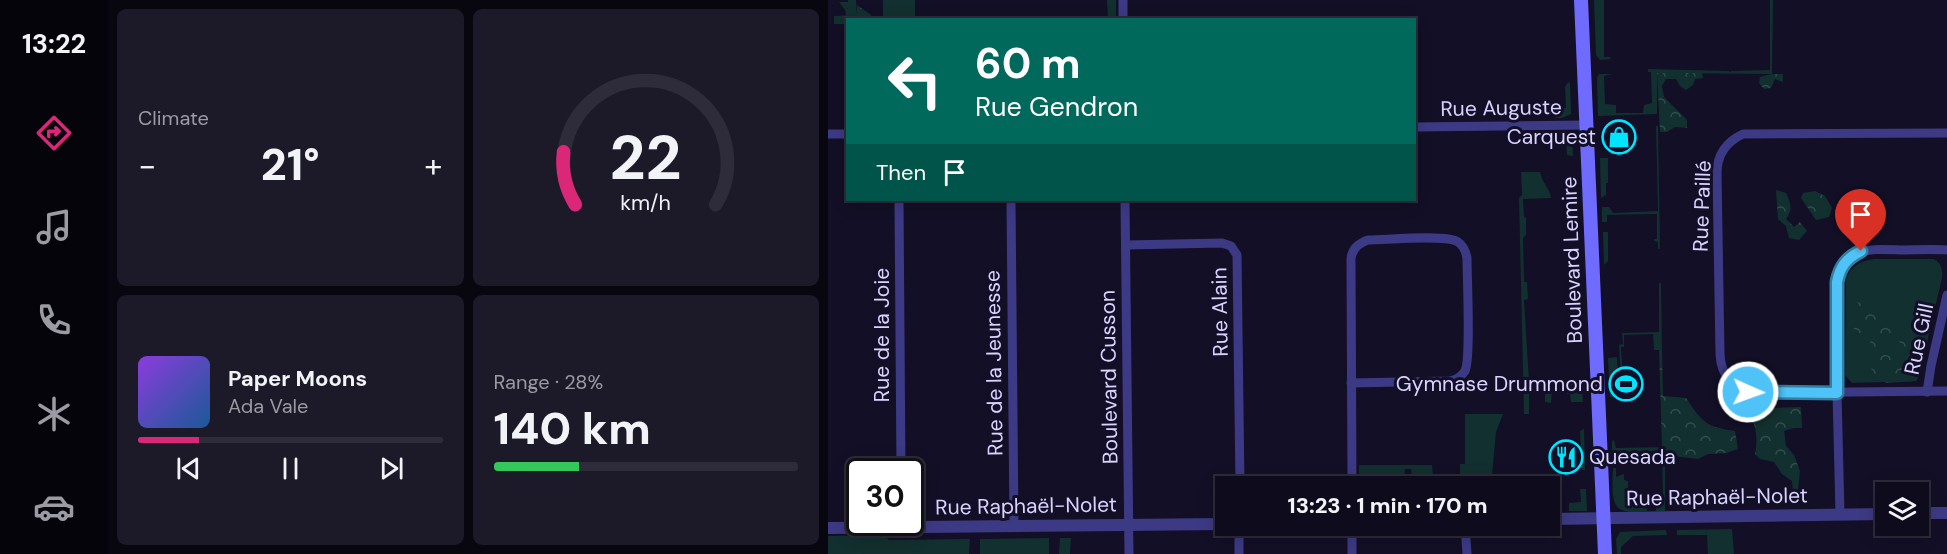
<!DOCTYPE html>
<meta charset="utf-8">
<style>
body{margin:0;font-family:"DM Sans",sans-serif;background:#1c1929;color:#f1f3f6;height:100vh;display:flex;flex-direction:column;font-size:22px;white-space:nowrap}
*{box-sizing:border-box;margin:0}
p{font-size:20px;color:#9b9ba3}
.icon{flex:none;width:33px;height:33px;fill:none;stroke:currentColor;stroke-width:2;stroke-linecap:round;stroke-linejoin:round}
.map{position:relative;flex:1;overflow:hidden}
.details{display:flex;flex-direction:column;gap:9px;padding:9px;background:#08060f;width:720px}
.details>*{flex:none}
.hud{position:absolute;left:18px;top:18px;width:570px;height:183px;border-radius:0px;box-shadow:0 3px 15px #0003,0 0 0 2px #2e2b3b;background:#00695c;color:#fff;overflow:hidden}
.fabs{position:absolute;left:1047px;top:482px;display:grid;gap:12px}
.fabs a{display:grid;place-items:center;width:54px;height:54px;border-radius:0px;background:#0e0b1c;box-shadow:0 3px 15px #0003,0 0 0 2px #2e2b3b;font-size:30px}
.speed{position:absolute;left:18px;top:458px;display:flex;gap:12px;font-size:30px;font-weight:700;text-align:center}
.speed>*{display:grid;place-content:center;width:78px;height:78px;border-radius:50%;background:#0e0b1c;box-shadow:0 3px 15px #0003,0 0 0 2px #2e2b3b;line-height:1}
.speed .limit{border:3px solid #111;border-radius:9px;background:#fff;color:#111}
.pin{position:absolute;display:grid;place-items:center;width:51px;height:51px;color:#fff;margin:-62px -26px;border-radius:50% 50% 50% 0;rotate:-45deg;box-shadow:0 0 6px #0007}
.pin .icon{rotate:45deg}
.me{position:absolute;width:66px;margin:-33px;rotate:92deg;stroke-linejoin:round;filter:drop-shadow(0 0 4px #0008)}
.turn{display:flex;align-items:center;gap:21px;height:126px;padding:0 30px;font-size:27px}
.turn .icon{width:78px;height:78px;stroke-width:2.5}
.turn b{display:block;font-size:42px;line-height:51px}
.then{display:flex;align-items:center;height:57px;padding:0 30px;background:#0003;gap:12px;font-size:22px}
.big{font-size:45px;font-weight:800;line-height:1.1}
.details .card{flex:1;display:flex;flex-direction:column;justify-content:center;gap:9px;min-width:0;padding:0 21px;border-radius:9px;background:#1c1929}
.details .dial{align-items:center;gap:0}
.dial svg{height:156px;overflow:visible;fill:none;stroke:#2e2b3b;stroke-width:7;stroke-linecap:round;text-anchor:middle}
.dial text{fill:#f1f3f6;stroke:none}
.song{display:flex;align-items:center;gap:18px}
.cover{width:72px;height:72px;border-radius:9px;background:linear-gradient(135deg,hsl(270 70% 55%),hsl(210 70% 35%))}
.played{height:6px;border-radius:3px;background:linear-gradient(90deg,#db2777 20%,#2e2b3b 20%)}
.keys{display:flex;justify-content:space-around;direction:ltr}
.heat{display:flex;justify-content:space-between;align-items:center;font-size:33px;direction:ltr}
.charge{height:9px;border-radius:4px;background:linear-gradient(90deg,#34c759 28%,#2e2b3b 0)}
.details .tiles{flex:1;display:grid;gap:9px;grid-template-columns:repeat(2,1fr)}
.trip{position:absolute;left:387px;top:476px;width:345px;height:60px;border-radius:0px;background:#0e0b1c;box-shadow:0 3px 15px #0003,0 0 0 2px #2e2b3b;font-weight:800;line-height:60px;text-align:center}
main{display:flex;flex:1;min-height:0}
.dock{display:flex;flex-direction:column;width:108px;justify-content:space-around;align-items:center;background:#06040b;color:#9b9ba3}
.dock .icon{width:42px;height:42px}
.dock .on{color:#db2777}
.dock b{font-size:27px;color:#f1f3f6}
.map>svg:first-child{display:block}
</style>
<main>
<nav class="dock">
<b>13:22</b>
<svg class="icon on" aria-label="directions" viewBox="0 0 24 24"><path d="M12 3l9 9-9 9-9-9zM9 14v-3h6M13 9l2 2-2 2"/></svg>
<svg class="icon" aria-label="music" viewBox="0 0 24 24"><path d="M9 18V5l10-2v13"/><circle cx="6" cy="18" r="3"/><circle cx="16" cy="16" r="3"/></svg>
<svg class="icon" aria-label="phone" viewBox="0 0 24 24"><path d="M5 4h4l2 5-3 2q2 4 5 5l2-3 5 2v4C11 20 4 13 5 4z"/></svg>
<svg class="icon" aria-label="climate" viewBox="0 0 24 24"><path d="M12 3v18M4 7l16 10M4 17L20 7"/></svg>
<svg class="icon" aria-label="car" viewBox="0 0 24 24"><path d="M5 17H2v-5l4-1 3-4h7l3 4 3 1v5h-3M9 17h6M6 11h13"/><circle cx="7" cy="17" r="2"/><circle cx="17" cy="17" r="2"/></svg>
</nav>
<section class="details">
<div class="tiles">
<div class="card"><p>Climate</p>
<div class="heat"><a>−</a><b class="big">21°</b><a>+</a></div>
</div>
<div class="card dial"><svg viewBox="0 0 100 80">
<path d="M14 69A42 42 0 1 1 86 69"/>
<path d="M14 69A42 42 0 0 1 8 42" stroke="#db2777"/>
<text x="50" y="56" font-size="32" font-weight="700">22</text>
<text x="50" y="72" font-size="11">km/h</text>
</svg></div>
<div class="card">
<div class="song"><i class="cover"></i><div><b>Paper Moons</b><p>Ada Vale</p></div></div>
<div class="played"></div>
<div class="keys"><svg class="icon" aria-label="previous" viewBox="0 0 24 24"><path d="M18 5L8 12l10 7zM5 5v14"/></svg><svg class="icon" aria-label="pause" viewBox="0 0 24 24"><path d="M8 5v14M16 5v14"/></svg><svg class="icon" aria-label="next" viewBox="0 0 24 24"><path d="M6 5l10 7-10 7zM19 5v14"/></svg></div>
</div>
<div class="card"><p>Range · 28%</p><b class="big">140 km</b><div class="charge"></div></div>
</div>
</section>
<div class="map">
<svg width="1119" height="554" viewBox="0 0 1119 554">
<defs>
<pattern id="forest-crowns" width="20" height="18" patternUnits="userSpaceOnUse" patternTransform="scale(1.5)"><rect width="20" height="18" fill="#12302f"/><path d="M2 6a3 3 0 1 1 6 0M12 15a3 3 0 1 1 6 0" fill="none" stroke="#344d4e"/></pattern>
</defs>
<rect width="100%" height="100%" fill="#130f26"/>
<!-- green -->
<g fill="#12302f">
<polygon points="20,0 28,0 29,15 18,16 17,10 11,2 20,2"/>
<rect x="55" y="0" width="32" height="19"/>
<polygon points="279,0 288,0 288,19 280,19"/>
<polygon points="766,0 776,0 776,57 782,57 783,59 772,60 768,55"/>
<polygon points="942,0 945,0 944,74 829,73 829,114 770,116 769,78 771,74 784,74 776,76 777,104 788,105 788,113 815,113 816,105 824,103 823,72 820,72 820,69 901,71 901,72 904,71 942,70"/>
<polygon points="740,82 742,83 743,114 734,118 727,118 727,109 738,108 737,87"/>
<polygon points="828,126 830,126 832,249 830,249 830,242 826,241 826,239 829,239 829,214 779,215 779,222 774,222 774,207 781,207 785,213 830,211"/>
<polygon points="733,131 744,136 745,156 739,155 738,138 723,136 723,132"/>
<polygon points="772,158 780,158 780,183 778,183 778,195 773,198"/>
<path d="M693,172H712C714,183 722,188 723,198L695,199L696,217L698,218V235L695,238L696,282H699L700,299L696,300L701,381L753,378L755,402H743L742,394H739V391H724L723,403L717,402V387L735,386H701V414H696L691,198L694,195Z"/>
<polygon points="775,232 780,232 780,261 776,265"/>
<path d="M1046,259H1105C1113,262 1115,270 1114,278L1091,376L1088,381L1024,383L1017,375L1018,279C1023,266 1032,261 1046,259Z"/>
<polygon points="831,283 833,283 834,350 826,350 825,334 796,335 796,347 793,347 795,379 793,380 791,345 795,344 794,333 831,332"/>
<polygon points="789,357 790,374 787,380 791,398 782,397 780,358"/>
<polygon points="637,414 675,414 668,432 663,486 632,486 632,464 637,464"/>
<polygon points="756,429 757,470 754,470 752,431"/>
<polygon points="786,440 788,448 837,447 837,511 828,511 828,503 835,501 834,451 790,452 790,457 784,459 784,441"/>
<polygon points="531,465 604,465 605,477 584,477 583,469 577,469 576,477 561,477 561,486 531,486"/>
<path d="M785,468H788V477L796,474V480L800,481V494H811V502L818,503L819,511C811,511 801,513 794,510C781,506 785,478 785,468Z"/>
<polygon points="752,489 758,489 759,511 741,511 741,503 753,502"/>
<polygon points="904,529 906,554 880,554 879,535 849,535 849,530"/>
<polygon points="838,530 839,535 805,536 793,547 793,554 789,554 788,539 792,532"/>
<polygon points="55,535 61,540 142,539 141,554 0,554 0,536"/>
<polygon points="221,538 221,554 152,554 152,539"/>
<polygon points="232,538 243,538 242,554 231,554"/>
</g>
<!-- forest -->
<g fill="url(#forest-crowns)" fill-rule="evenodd">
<polygon points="29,5 43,15 43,19 20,20 19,24 6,24 6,16 29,15"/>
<polygon points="829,73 874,73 875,78 867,79 865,85 858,90 852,86 848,79 838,79 834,86 836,97 859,120 859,128 847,127 839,132 832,132"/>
<polygon points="944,74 955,74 955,82 947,79 943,88 936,89 931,83 932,77"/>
<path d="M948,190L958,193C963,204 965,209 958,219L966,227L972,222L979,231L971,240L961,238L958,226L950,219Z"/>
<polygon points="987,191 997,196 1004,208 1001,217 988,220 973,198 975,193"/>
<path d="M1030,302C1043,307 1050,318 1062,325C1074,331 1088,335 1100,339L1091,376L1088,381L1060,383L1044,378L1042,337H1029L1023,322L1022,310ZM1055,339L1072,342L1070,357L1052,354Z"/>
<path d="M831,349L834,350L835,396L858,398C874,422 878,427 907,431L910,449L898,453L880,454L870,459L837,455V448L834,447Z"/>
<path d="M913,403L942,408L973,407L974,428H966L956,431L958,446L966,455L972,471L970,490L965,491L964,481L954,474L946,462L932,459L927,454C929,444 930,428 923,419C919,412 914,412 913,403Z"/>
</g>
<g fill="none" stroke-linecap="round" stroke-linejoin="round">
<!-- minor -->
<g stroke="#3d3a85" stroke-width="9">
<polyline points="295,0 295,20"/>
<polyline points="586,127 759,125"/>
<path d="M1119,133L915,134C898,142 889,154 889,173L892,354C893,377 906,390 928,393L1119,391"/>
<polyline points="0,134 20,134"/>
<polyline points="71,200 73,471"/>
<polyline points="183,200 186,527"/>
<polyline points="297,200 301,554"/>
<polyline points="298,245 394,243 403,246 409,255 412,486"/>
<path d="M523,383L622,381C628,380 633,377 637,371C643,359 639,277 639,258C638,252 636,246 630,242C618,234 558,240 540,240C531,243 524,248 523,259L524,486"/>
<polyline points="1099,392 1103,366 1119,295"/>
<path d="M1012,514L1009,393V282C1016,246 1042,249 1072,250C1087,250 1103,249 1119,250"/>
<polyline points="524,525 524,554"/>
<polyline points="637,525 639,554"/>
<polyline points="411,554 411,525"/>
</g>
<!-- tertiary -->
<g stroke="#3d3a85" stroke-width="12">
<polyline points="1090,513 1119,513"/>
<polyline points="722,519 1058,514"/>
<polyline points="0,528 398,524"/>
</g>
<!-- secondary -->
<polyline stroke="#6f6bff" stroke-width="14" points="753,0 777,554"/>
</g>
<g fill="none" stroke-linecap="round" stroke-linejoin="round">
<defs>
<path id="route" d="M920,392L1009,393V282C1012,266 1019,258 1033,251"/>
</defs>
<!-- route casing -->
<use href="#route" stroke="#337fa1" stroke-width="15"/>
<!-- route -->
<use href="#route" stroke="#4fc3f7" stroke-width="10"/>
</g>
<!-- icons -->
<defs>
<symbol id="shop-ring" viewBox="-11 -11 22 22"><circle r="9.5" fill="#130f26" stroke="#00e5ff" stroke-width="1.5"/><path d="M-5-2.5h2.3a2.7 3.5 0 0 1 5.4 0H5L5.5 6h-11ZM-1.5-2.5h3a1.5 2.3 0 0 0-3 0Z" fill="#00e5ff"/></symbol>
<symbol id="stadium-ring" viewBox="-11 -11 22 22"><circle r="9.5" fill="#130f26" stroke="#00e5ff" stroke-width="1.5"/><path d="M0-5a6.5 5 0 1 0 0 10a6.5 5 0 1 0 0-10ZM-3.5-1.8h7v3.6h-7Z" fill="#00e5ff"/></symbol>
<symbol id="restaurant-ring" viewBox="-11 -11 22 22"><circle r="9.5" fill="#130f26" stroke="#00e5ff" stroke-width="1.5"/><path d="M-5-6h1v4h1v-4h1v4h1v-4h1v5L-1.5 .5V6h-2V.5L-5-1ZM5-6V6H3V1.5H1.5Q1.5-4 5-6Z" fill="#00e5ff"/></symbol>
</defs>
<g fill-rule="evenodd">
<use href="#shop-ring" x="772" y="118" width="38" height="38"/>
<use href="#stadium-ring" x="779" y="365" width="38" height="38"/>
<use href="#restaurant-ring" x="719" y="438" width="38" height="38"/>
</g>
<g text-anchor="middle" stroke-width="6" stroke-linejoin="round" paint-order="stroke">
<!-- street labels -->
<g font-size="21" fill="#d9d4ff" stroke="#130f26">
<text transform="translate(673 108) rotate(-1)" y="7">Rue Auguste</text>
<text transform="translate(874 206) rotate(-88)" y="7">Rue Paillé</text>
<text transform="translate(744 260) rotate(-92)" y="7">Boulevard Lemire</text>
<text transform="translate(392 312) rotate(-91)" y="7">Rue Alain</text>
<text transform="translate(54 335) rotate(-90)" y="7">Rue de la Joie</text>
<text transform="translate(1091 339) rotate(-78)" y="7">Rue Gill</text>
<text transform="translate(166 363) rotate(-91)" y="7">Rue de la Jeunesse</text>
<text transform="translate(281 377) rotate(-91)" y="7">Boulevard Cusson</text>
<text transform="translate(889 497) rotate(-1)" y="7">Rue Raphaël-Nolet</text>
<text transform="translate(198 506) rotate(-1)" y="7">Rue Raphaël-Nolet</text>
</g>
<!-- poi labels -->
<g font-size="21" fill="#d9d4ff" stroke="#130f26" text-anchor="end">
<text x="768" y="144">Carquest</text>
<text x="775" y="391">Gymnase Drummond</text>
<text x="761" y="464" text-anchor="start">Quesada</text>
</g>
</g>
</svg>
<div class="fabs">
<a><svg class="icon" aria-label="layers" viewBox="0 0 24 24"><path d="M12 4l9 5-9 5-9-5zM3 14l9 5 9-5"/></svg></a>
</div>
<div class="speed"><div class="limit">30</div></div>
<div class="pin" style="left:1033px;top:251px;background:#d93025"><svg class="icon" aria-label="arrive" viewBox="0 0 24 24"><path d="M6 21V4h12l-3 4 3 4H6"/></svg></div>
<svg class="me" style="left:920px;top:392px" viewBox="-20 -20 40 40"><circle r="17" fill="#4fc3f7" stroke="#fff" stroke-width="3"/><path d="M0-11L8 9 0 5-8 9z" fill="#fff"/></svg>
<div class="trip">13:23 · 1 min · 170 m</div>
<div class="hud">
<div class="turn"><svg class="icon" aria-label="left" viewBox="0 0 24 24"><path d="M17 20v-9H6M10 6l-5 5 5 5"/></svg><div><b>60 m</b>Rue Gendron</div></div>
<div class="then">Then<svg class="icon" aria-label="arrive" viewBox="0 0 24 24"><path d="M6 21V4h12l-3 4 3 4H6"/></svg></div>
</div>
</div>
</main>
